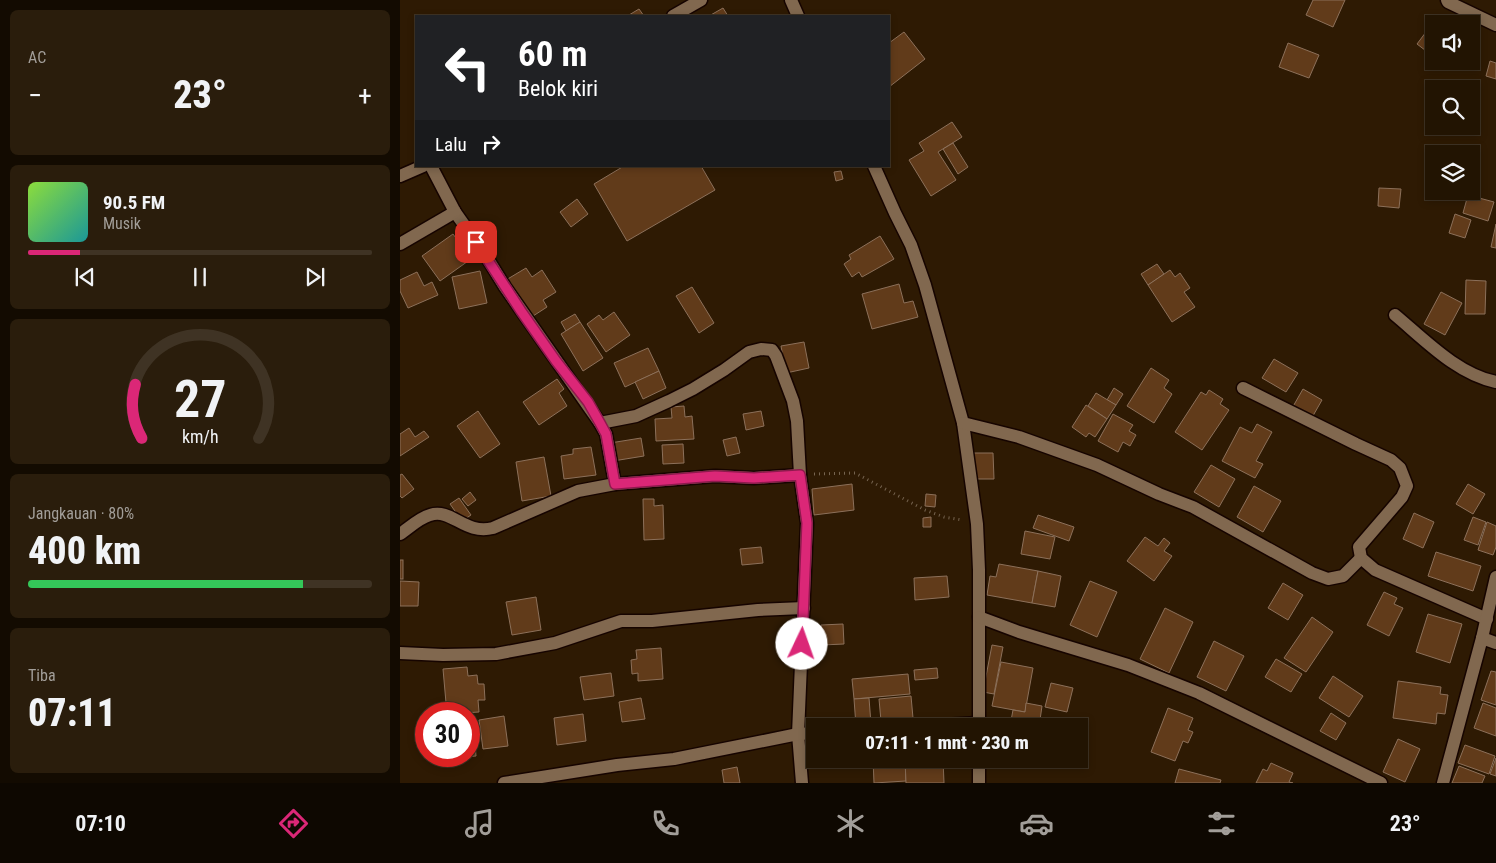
<!DOCTYPE html>
<html lang="id">
<meta charset="utf-8">
<style>
body{margin:0;font-family:"Roboto Condensed",sans-serif;background:#2a1d0c;color:#f1f3f6;height:100vh;display:flex;flex-direction:column;font-size:19px;white-space:nowrap}
*{box-sizing:border-box;margin:0}
p{font-size:16px;color:#a29e99}
.icon{flex:none;width:28px;height:28px;fill:none;stroke:currentColor;stroke-width:2;stroke-linecap:round;stroke-linejoin:round}
.map{position:relative;flex:1;overflow:hidden}
.side{display:flex;flex-direction:column;gap:10px;padding:10px;background:#130b01;width:400px}
.side>*{flex:none}
.top-card{position:absolute;left:15px;top:15px;width:475px;height:152px;border-radius:0px;box-shadow:0 2px 8px #0003,0 0 0 1px #3f3324;background:#202124;color:#fff;overflow:hidden}
.buttons{position:absolute;left:1025px;top:15px;display:grid;gap:10px}
.buttons a{display:grid;place-items:center;width:55px;height:55px;border-radius:0px;background:#221402;box-shadow:0 2px 8px #0003,0 0 0 1px #3f3324;font-size:25px}
.speed{position:absolute;left:15px;top:702px;display:flex;gap:10px;font-size:25px;font-weight:700;text-align:center}
.speed>*{display:grid;place-content:center;width:65px;height:65px;border-radius:50%;background:#221402;box-shadow:0 2px 8px #0003,0 0 0 1px #3f3324;line-height:1}
.speed .limit{border:8px solid #d22;background:#fff;color:#111}
.pin{position:absolute;display:grid;place-items:center;width:42px;height:42px;color:#fff;margin:-21px;border-radius:10px;box-shadow:0 2px 8px #0006}
.me{position:absolute;width:55px;margin:-28px;rotate:3deg;stroke-linejoin:round;filter:drop-shadow(0 0 4px #0008)}
.turn{display:flex;align-items:center;gap:18px;height:105px;padding:0 20px;font-size:22px}
.turn .icon{width:65px;height:65px;stroke-width:2.5}
.turn b{display:block;font-size:35px;line-height:42px}
.then{display:flex;align-items:center;height:48px;padding:0 20px;background:#0003;gap:10px;font-size:19px}
.big{font-size:38px;font-weight:800;line-height:1.1}
.side .card{flex:1;display:flex;flex-direction:column;justify-content:center;gap:8px;min-width:0;padding:0 18px;border-radius:8px;background:#2a1d0c}
.side .dial{align-items:center;gap:0}
.dial svg{height:130px;overflow:visible;fill:none;stroke:#3f3324;stroke-width:7;stroke-linecap:round;text-anchor:middle}
.dial text{fill:#f1f3f6;stroke:none}
.song{display:flex;align-items:center;gap:15px}
.cover{width:60px;height:60px;border-radius:8px;background:linear-gradient(135deg,hsl(90 70% 55%),hsl(180 70% 35%))}
.played{height:5px;border-radius:2px;background:linear-gradient(90deg,#db2777 15%,#3f3324 15%)}
.keys{display:flex;justify-content:space-around;direction:ltr}
.heat{display:flex;justify-content:space-between;align-items:center;font-size:28px;direction:ltr}
.charge{height:8px;border-radius:4px;background:linear-gradient(90deg,#34c759 80%,#3f3324 0)}
.trip{position:absolute;left:406px;top:718px;width:282px;height:50px;border-radius:0px;background:#221402;box-shadow:0 2px 8px #0003,0 0 0 1px #3f3324;font-weight:800;line-height:50px;text-align:center}
.tabs{display:flex;height:80px;justify-content:space-around;align-items:center;background:#0e0801;color:#a29e99}
.tabs .icon{width:35px;height:35px}
.tabs .active{color:#db2777}
.tabs b{font-size:22px;color:#f1f3f6}
main{display:flex;flex:1;min-height:0}
.map>svg:first-child{display:block}
</style>
<main>
<section class="side">
<div class="card"><p>AC</p>
<div class="heat"><a>−</a><b class="big">23°</b><a>+</a></div>
</div>
<div class="card">
<div class="song"><i class="cover"></i><div><b>90.5 FM</b><p>Musik</p></div></div>
<div class="played"></div>
<div class="keys"><svg class="icon" aria-label="previous" viewBox="0 0 24 24"><path d="M18 5L8 12l10 7zM5 5v14"/></svg><svg class="icon" aria-label="pause" viewBox="0 0 24 24"><path d="M8 5v14M16 5v14"/></svg><svg class="icon" aria-label="next" viewBox="0 0 24 24"><path d="M6 5l10 7-10 7zM19 5v14"/></svg></div>
</div>
<div class="card dial"><svg viewBox="0 0 100 80">
<path d="M14 69A42 42 0 1 1 86 69"/>
<path d="M14 69A42 42 0 0 1 10 36" stroke="#db2777"/>
<text x="50" y="56" font-size="32" font-weight="700">27</text>
<text x="50" y="72" font-size="11">km/h</text>
</svg></div>
<div class="card"><p>Jangkauan · 80%</p><b class="big">400 km</b><div class="charge"></div></div>
<div class="card"><p>Tiba</p><b class="big">07:11</b></div>
</section>
<div class="map">
<svg width="1096" height="783" viewBox="0 0 1096 783">
<rect width="100%" height="100%" fill="#2e1a03"/>
<!-- building -->
<g fill="#613b1a" stroke="#8c705a">
<polygon points="913,0 945,0 933,27 906,15"/>
<polygon points="323,8 328,16 309,16"/>
<polygon points="239,9 244,16 230,16 229,15"/>
<polygon points="1032,24 1034,25 1034,57 1017,44"/>
<polygon points="504,32 525,59 489,87 489,43"/>
<polygon points="888,43 919,55 909,78 879,67"/>
<polygon points="1090,61 1096,63 1096,79 1086,76"/>
<polygon points="1053,82 1064,89 1049,89"/>
<polygon points="552,122 562,137 538,152 556,180 531,196 509,160 524,151 519,143"/>
<polygon points="553,143 568,167 558,174 543,149"/>
<polygon points="224,166 301,166 315,190 227,241 194,184"/>
<polygon points="441,171 443,179 436,181 434,172"/>
<polygon points="979,188 1001,189 999,208 978,206"/>
<polygon points="1068,195 1094,202 1088,221 1063,213"/>
<polygon points="177,199 188,214 171,227 160,212"/>
<polygon points="1055,214 1071,220 1065,238 1049,233"/>
<polygon points="1096,224 1096,248 1091,247"/>
<polygon points="53,234 71,259 40,281 22,256"/>
<polygon points="480,236 494,259 462,277 459,272 452,277 444,264 451,259 449,255"/>
<polygon points="757,264 764,274 748,285 741,274"/>
<polygon points="126,268 132,277 142,270 156,292 143,300 147,307 130,318 106,280"/>
<polygon points="770,270 775,277 780,273 790,288 784,292 795,307 772,322 748,285"/>
<polygon points="80,271 87,303 59,309 52,277"/>
<polygon points="17,272 24,286 32,282 38,295 8,308 0,291 0,280"/>
<polygon points="1066,280 1086,281 1085,314 1065,314"/>
<polygon points="499,284 504,303 513,301 518,317 472,329 462,294"/>
<polygon points="292,287 314,323 299,333 276,296"/>
<polygon points="1041,292 1062,303 1045,335 1024,324"/>
<polygon points="214,312 230,335 206,352 187,324 199,315 203,320"/>
<polygon points="175,314 180,322 166,331 161,322"/>
<polygon points="180,322 203,358 183,371 161,334"/>
<polygon points="404,342 409,368 386,373 381,346"/>
<polygon points="248,348 259,371 225,387 214,363"/>
<polygon points="874,359 898,373 886,392 862,378"/>
<polygon points="751,368 769,380 764,388 772,394 754,423 727,406"/>
<polygon points="259,371 266,388 243,399 235,382"/>
<polygon points="157,379 164,389 159,393 167,406 139,425 123,402"/>
<polygon points="714,388 723,394 716,405 707,400"/>
<polygon points="903,389 922,400 910,421 891,410"/>
<polygon points="809,390 823,399 820,404 829,410 802,450 775,432 801,392 806,395"/>
<polygon points="696,393 716,405 707,419 688,406"/>
<polygon points="686,405 707,419 695,437 689,433 686,437 672,427"/>
<polygon points="284,406 285,417 292,416 294,439 256,441 255,419 272,418 271,407"/>
<polygon points="78,411 100,444 80,458 57,426"/>
<polygon points="361,411 364,426 346,430 343,414"/>
<polygon points="713,414 733,425 729,431 736,435 730,446 723,442 718,452 698,441"/>
<polygon points="857,424 872,432 856,461 863,464 855,478 822,461 840,427 852,433"/>
<polygon points="9,428 15,437 24,431 29,437 0,456 0,434"/>
<polygon points="336,437 340,453 327,456 323,440"/>
<polygon points="241,438 244,456 213,461 210,443"/>
<polygon points="283,444 284,463 263,464 262,445"/>
<polygon points="191,447 196,475 164,479 161,456 173,454 173,449"/>
<polygon points="571,453 593,453 594,479 571,479"/>
<polygon points="144,457 151,496 122,501 116,462"/>
<polygon points="811,465 835,479 819,507 794,492"/>
<polygon points="2,474 14,489 2,498 0,496 0,475"/>
<polygon points="452,484 454,510 414,515 412,489"/>
<polygon points="1068,484 1085,494 1073,514 1056,504"/>
<polygon points="854,486 881,501 863,532 837,517"/>
<polygon points="70,492 76,500 68,506 62,499"/>
<polygon points="526,494 536,495 535,507 525,506"/>
<polygon points="59,498 71,515 62,521 50,504"/>
<polygon points="243,499 254,499 254,506 263,505 264,539 244,540"/>
<polygon points="1014,513 1034,522 1023,548 1003,539"/>
<polygon points="638,515 674,527 669,541 633,528"/>
<polygon points="531,517 531,527 523,527 523,518"/>
<polygon points="1073,517 1086,522 1078,545 1064,540"/>
<polygon points="1087,522 1096,526 1096,547 1093,555 1078,550"/>
<polygon points="625,531 655,537 650,559 621,554"/>
<polygon points="745,537 758,546 764,538 770,543 764,551 772,556 754,581 727,561"/>
<polygon points="361,547 363,563 342,565 340,549"/>
<polygon points="1036,552 1081,566 1073,591 1028,576"/>
<rect x="0" y="560" width="3" height="19"/>
<polygon points="599,564 638,571 632,603 587,595 590,576 596,577"/>
<polygon points="638,571 661,576 655,607 632,603"/>
<polygon points="547,576 549,597 515,600 514,578"/>
<polygon points="0,581 19,582 18,606 0,606"/>
<polygon points="690,581 717,592 697,637 670,625"/>
<polygon points="883,583 903,595 888,620 868,608"/>
<polygon points="984,592 997,598 994,604 1003,608 989,636 967,625"/>
<polygon points="136,597 141,630 112,635 106,602"/>
<polygon points="765,608 793,622 769,673 740,659"/>
<polygon points="1028,614 1062,624 1050,663 1016,652"/>
<polygon points="912,617 933,632 906,672 884,658"/>
<polygon points="443,624 444,644 422,645 421,625"/>
<polygon points="814,641 844,656 826,691 797,677"/>
<polygon points="592,645 603,647 594,694 583,692"/>
<polygon points="261,648 263,679 238,681 238,673 232,674 231,660 237,659 236,650"/>
<polygon points="876,659 902,674 891,692 865,677"/>
<polygon points="601,662 633,668 625,712 592,706"/>
<polygon points="67,667 68,676 77,675 78,684 84,684 85,700 78,700 79,712 47,714 43,669"/>
<polygon points="537,668 538,678 515,680 514,670"/>
<polygon points="1091,671 1096,672 1096,705 1081,700"/>
<polygon points="211,673 214,696 184,700 180,677"/>
<polygon points="508,674 510,694 454,699 452,679"/>
<polygon points="933,676 963,696 949,717 919,698"/>
<polygon points="998,681 1041,687 1040,694 1048,695 1045,714 1037,713 1036,724 993,718"/>
<polygon points="651,683 673,688 667,712 645,707"/>
<polygon points="511,696 513,718 481,721 479,699"/>
<polygon points="241,698 245,719 222,722 219,702"/>
<polygon points="469,698 471,724 456,726 454,699"/>
<polygon points="626,703 642,706 640,720 648,721 647,726 610,726 613,710 625,712"/>
<polygon points="1083,703 1096,708 1096,736 1074,728"/>
<polygon points="768,708 793,718 788,730 793,732 788,743 783,741 775,761 751,752"/>
<polygon points="931,713 946,723 936,740 920,731"/>
<polygon points="183,714 186,741 157,745 154,718"/>
<polygon points="104,716 108,746 83,749 79,720"/>
<polygon points="73,718 76,756 49,758 49,756 69,756 69,719"/>
<polygon points="998,739 1020,749 1005,782 983,772"/>
<polygon points="1065,745 1095,756 1089,774 1058,763"/>
<polygon points="1096,758 1096,776 1090,774"/>
<polygon points="473,759 505,759 506,781 474,783"/>
<polygon points="505,759 543,759 544,783 506,783"/>
<polygon points="871,763 893,773 889,782 893,783 856,783 863,769 867,771"/>
<polygon points="1059,766 1085,776 1082,783 1052,783"/>
<polygon points="337,767 340,783 324,783 322,770"/>
<polygon points="779,769 821,780 820,783 775,783"/>
</g>
<g fill="none" stroke-linecap="round" stroke-linejoin="round">
<defs>
<g id="minor">
<polyline points="391,0 398,16"/>
<polyline points="1047,0 1048,2 1096,25"/>
<polyline points="273,16 301,0"/>
<polyline points="31,166 55,212 86,256 105,287 200,423 206,434 215,484"/>
<polyline points="474,166 495,213 511,245 525,285 563,423 577,524 579,570 579,726"/>
<polyline points="0,176 23,166"/>
<polyline points="0,244 55,212"/>
<path d="M995,315C1025,340 1057,374 1096,382"/>
<polyline points="843,388 956,444 991,460 1000,468 1007,486 1002,497 959,547 961,558 975,570 1087,619"/>
<polyline points="200,423 236,416 269,401 293,389 324,370 349,352 361,349 372,350 376,356 393,401 397,421 400,475 407,523 398,734 402,783"/>
<polyline points="563,423 619,437 697,465 759,494 793,507 912,573 928,579 943,576 961,558"/>
<path d="M0,534C9,528 19,518 30,515C52,508 64,535 93,528L178,491L215,484L315,476L354,478L400,475"/>
<polyline points="579,617 619,632 728,665 799,693 981,783"/>
<polyline points="1082,638 1096,643"/>
<polyline points="0,653 43,655 96,654 155,643 221,621 252,621 358,610 404,608"/>
<polyline points="525,726 579,723"/>
<polyline points="579,759 579,783"/>
<polyline points="104,783 217,765 274,759 398,734 415,733"/>
<polyline points="1043,783 1082,638 1096,577"/>
</g>
</defs>
<!-- minor casing -->
<use href="#minor" stroke="#160400" stroke-width="15"/>
<!-- path -->
<polyline stroke="#766450" stroke-width="3" stroke-dasharray="1 4" stroke-linecap="butt" points="414,474 455,473 525,510 544,517 562,520"/>
<!-- minor -->
<use href="#minor" stroke="#81684f" stroke-width="12"/>
</g>
<g fill="none" stroke-linecap="round" stroke-linejoin="round">
<defs>
<polyline id="route" points="76,242 121,311 156,361 188,402 200,423 206,434 215,484 315,476 354,478 400,475 407,523 402,644"/>
</defs>
<!-- route casing -->
<use href="#route" stroke="#8e194d" stroke-width="12"/>
<!-- route -->
<use href="#route" stroke="#db2777" stroke-width="9"/>
</g>
</svg>
<div class="buttons">
<a><svg class="icon" aria-label="sound" viewBox="0 0 24 24"><path d="M4 9h4l5-4v14l-5-4H4zM17 9q2 3 0 6"/></svg></a>
<a><svg class="icon" aria-label="search" viewBox="0 0 24 24"><circle cx="10" cy="10" r="6"/><path d="M15 15l6 6"/></svg></a>
<a><svg class="icon" aria-label="layers" viewBox="0 0 24 24"><path d="M12 4l9 5-9 5-9-5zM3 14l9 5 9-5"/></svg></a>
</div>
<div class="speed"><div class="limit">30</div></div>
<div class="pin" style="left:76px;top:242px;background:#d93025"><svg class="icon" aria-label="arrive" viewBox="0 0 24 24"><path d="M6 21V4h12l-3 4 3 4H6"/></svg></div>
<svg class="me" style="left:402px;top:644px" viewBox="-20 -20 40 40"><circle r="19" fill="#fff"/><path d="M0-13L10 11 0 6-10 11z" fill="#db2777"/></svg>
<div class="trip">07:11 · 1 mnt · 230 m</div>
<div class="top-card">
<div class="turn"><svg class="icon" aria-label="left" viewBox="0 0 24 24"><path d="M17 20v-9H6M10 6l-5 5 5 5"/></svg><div><b>60 m</b>Belok kiri</div></div>
<div class="then">Lalu<svg class="icon" aria-label="right" viewBox="0 0 24 24"><path d="M7 20v-9h11M14 6l5 5-5 5"/></svg></div>
</div>
</div>
</main>
<nav class="tabs">
<b>07:10</b>
<svg class="icon active" aria-label="directions" viewBox="0 0 24 24"><path d="M12 3l9 9-9 9-9-9zM9 14v-3h6M13 9l2 2-2 2"/></svg>
<svg class="icon" aria-label="music" viewBox="0 0 24 24"><path d="M9 18V5l10-2v13"/><circle cx="6" cy="18" r="3"/><circle cx="16" cy="16" r="3"/></svg>
<svg class="icon" aria-label="phone" viewBox="0 0 24 24"><path d="M5 4h4l2 5-3 2q2 4 5 5l2-3 5 2v4C11 20 4 13 5 4z"/></svg>
<svg class="icon" aria-label="climate" viewBox="0 0 24 24"><path d="M12 3v18M4 7l16 10M4 17L20 7"/></svg>
<svg class="icon" aria-label="car" viewBox="0 0 24 24"><path d="M5 17H2v-5l4-1 3-4h7l3 4 3 1v5h-3M9 17h6M6 11h13"/><circle cx="7" cy="17" r="2"/><circle cx="17" cy="17" r="2"/></svg>
<svg class="icon" aria-label="filters" viewBox="0 0 24 24"><path d="M4 7h16M4 17h16"/><circle cx="9" cy="7" r="2"/><circle cx="15" cy="17" r="2"/></svg>
<b>23°</b>
</nav>
